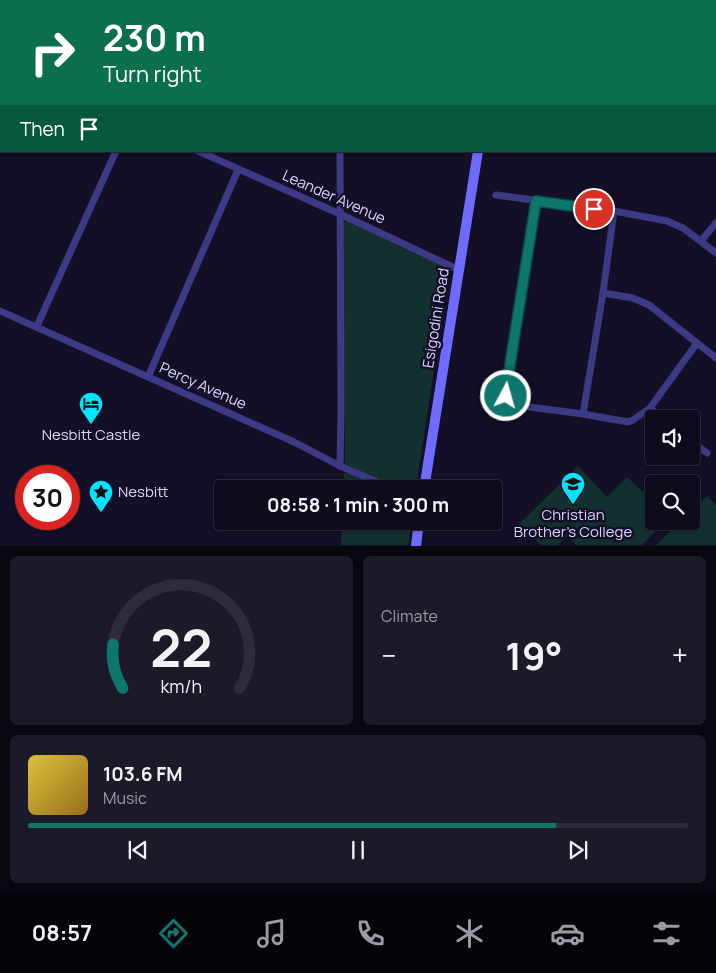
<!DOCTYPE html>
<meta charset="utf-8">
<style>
body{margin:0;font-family:Manrope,sans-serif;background:#1c1929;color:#f1f3f6;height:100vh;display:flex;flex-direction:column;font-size:19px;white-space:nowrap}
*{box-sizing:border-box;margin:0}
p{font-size:16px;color:#9b9ba3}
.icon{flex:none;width:28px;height:28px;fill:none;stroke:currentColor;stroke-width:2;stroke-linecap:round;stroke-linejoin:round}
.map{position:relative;height:546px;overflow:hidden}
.panel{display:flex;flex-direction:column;gap:10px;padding:10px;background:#08060f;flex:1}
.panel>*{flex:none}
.banner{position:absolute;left:0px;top:0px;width:716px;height:152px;box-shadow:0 1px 4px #0004,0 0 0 1px #2e2b3b;background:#0b6e4f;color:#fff;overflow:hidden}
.controls{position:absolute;left:645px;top:410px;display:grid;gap:10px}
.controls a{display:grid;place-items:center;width:55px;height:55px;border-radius:5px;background:#0e0b1c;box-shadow:0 1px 4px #0004,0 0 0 1px #2e2b3b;font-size:25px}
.speed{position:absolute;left:15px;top:465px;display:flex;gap:10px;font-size:25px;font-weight:700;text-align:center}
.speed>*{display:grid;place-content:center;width:65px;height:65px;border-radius:50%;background:#0e0b1c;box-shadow:0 1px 4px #0004,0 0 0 1px #2e2b3b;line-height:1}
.speed .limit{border:8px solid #d22;background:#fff;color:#111}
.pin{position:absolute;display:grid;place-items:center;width:42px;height:42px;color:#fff;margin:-21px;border:2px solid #fff;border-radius:50%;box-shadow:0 1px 5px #0007}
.me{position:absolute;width:55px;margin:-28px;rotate:6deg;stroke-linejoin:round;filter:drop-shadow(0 0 4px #0008)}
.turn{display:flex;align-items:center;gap:18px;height:105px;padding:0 20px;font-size:22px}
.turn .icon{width:65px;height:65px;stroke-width:2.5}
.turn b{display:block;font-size:35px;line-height:42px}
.then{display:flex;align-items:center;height:48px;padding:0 20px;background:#0003;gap:10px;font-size:19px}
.big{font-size:38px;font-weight:700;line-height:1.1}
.panel .widget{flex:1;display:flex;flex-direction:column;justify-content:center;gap:8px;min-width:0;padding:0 18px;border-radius:8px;background:#1c1929}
.panel .dial{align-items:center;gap:0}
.dial svg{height:130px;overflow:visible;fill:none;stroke:#2e2b3b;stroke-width:7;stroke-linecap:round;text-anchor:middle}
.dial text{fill:#f1f3f6;stroke:none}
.song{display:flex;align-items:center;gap:15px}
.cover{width:60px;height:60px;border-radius:8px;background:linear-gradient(135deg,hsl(50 70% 55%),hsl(40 70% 35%))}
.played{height:5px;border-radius:2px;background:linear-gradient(90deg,#0f766e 80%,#2e2b3b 80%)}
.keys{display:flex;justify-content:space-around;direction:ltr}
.heat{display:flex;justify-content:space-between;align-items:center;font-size:28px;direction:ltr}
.panel .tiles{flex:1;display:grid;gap:10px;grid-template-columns:1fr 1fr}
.widget:last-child{grid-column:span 2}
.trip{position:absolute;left:214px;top:480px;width:288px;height:50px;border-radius:5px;background:#0e0b1c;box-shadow:0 1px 4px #0004,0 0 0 1px #2e2b3b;font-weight:700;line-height:50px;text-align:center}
.tabs{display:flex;height:80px;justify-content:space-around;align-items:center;background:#06040b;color:#9b9ba3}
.tabs .icon{width:35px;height:35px}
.tabs .selected{color:#0f766e}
.tabs b{font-size:22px;color:#f1f3f6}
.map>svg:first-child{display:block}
</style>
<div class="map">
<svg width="716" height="546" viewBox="0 0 716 546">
<rect width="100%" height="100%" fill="#130f26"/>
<!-- green -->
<g fill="#12302f">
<polygon points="347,221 445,267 449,271 416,489 402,489 345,464 343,223"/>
<polygon points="578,466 607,497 627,477 654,502 654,521 666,521 642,545 576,545 568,537 580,524 558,545 541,545 519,524"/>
<polygon points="348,472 386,489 343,489 344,473"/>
<polygon points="707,496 716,505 716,545 656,545 681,521 691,521 691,511"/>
<polygon points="342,521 412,521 408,545 341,545"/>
</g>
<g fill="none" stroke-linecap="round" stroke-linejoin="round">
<!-- minor -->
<g stroke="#3d3a85" stroke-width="7">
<polyline points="52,1 52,0"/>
<polyline points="184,1 185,0"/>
<polyline points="340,1 340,0"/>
<polyline points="0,62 1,63"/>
<polyline points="0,116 1,113"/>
<polyline points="198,151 340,214 459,270"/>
<polyline points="340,151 341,411 340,466"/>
<polyline points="496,195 614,211 667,221 683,228 716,253"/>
<path d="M536,201L506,390C507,403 511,404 522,406L583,414L628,422L633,420L650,408L697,343"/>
<polyline points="701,241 716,223"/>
<polyline points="603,293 633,298 649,305 716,358"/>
<polyline points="0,311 294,442 340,466 394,489"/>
<polyline points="37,326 116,151"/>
<polyline points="148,377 238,170"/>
<polyline points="650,408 664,419"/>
<polyline points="583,414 603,293 614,211"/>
<polyline points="691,441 707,453"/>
</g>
<!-- secondary -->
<g stroke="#6f6bff" stroke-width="10">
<polyline points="479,0 480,1"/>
<polyline points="537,0 544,1"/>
<polyline points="601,0 610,1"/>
<polyline points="502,1 502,0"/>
<polyline points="715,17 716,17"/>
<polyline points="715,35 716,35"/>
<polyline points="424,489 478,151"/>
<polyline points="416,546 419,521"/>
</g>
</g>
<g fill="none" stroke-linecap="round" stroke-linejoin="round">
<defs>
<polyline id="route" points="506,396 506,390 536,201 594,209"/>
</defs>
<!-- route casing -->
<use href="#route" stroke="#0a4d48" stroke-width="12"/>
<!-- route -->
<use href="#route" stroke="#0f766e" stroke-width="9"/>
</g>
<!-- icons -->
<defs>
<symbol id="hotel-pin" viewBox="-11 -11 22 30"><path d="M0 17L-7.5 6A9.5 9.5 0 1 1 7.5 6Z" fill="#00e5ff" stroke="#130f26"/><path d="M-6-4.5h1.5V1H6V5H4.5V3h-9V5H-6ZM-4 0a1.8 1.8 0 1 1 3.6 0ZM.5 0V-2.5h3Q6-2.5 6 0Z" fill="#111"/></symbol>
<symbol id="school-pin" viewBox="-11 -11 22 30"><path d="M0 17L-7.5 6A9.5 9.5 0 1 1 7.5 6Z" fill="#00e5ff" stroke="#130f26"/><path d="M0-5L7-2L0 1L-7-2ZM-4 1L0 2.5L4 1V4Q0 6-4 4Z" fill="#111"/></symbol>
<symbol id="sight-pin" viewBox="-11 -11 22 30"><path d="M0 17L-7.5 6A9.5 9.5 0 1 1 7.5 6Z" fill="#00e5ff" stroke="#130f26"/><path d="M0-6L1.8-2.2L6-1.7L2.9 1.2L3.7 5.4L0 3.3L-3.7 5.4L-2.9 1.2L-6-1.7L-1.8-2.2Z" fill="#111"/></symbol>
</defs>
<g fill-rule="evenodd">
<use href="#hotel-pin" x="77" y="390" width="28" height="38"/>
<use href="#school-pin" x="559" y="470" width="28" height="38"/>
<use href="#sight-pin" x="87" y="478" width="28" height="38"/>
</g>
<g text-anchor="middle" stroke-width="5" stroke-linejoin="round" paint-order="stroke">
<!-- street labels -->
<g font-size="15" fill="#d9d4ff" stroke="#130f26">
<text transform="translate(334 197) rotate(24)" y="5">Leander Avenue</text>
<text transform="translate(436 318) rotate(-81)" y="5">Esigodini Road</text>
<text transform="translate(203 386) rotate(24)" y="5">Percy Avenue</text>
</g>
<!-- poi labels -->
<g font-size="15" fill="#d9d4ff" stroke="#130f26">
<text x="91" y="440">Nesbitt Castle</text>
<text x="118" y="497" text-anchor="start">Nesbitt</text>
<text x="573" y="520">Christian<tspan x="573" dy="17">Brother's College</tspan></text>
</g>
</g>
</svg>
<div class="controls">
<a><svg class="icon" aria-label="sound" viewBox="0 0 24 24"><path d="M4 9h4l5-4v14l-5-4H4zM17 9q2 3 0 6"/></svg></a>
<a><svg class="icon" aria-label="search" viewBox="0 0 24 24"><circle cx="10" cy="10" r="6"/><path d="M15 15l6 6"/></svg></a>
</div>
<div class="speed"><div class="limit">30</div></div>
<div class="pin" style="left:594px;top:209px;background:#d93025"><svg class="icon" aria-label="arrive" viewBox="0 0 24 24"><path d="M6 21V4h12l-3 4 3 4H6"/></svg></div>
<svg class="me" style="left:506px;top:396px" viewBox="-20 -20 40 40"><circle r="17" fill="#0f766e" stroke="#fff" stroke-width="3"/><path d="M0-11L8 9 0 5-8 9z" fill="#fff"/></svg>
<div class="trip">08:58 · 1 min · 300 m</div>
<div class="banner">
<div class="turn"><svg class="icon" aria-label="right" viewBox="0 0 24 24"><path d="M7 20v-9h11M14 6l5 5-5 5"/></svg><div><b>230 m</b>Turn right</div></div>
<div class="then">Then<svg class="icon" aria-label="arrive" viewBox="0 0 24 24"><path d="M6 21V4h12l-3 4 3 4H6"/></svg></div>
</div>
</div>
<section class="panel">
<div class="tiles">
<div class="widget dial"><svg viewBox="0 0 100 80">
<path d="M14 69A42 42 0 1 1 86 69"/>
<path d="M14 69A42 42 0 0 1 8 42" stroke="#0f766e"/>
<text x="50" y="56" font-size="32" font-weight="700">22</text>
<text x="50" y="72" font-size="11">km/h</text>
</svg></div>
<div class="widget"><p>Climate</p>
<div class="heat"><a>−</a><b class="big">19°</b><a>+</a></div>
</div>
<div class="widget">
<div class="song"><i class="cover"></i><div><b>103.6 FM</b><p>Music</p></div></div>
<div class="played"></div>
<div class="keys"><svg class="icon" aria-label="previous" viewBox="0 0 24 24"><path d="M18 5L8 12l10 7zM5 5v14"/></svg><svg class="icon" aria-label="pause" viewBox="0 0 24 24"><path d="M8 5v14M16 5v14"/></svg><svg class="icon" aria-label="next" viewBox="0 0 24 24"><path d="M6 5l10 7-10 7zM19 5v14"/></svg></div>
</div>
</div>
</section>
<nav class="tabs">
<b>08:57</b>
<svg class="icon selected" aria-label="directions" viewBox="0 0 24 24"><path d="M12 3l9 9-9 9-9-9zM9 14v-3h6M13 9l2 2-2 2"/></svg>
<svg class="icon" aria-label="music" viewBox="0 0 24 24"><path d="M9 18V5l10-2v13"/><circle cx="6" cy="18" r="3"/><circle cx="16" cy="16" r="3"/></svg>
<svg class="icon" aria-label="phone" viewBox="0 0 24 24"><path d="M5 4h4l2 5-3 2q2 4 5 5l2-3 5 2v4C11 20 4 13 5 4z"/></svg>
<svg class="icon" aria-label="climate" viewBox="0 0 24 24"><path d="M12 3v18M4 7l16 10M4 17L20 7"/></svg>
<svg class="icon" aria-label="car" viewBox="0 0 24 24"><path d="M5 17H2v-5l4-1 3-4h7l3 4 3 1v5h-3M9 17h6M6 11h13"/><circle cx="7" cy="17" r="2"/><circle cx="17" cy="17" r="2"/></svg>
<svg class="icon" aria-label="filters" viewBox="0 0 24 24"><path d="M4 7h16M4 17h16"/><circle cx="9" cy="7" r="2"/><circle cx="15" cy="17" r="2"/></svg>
</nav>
